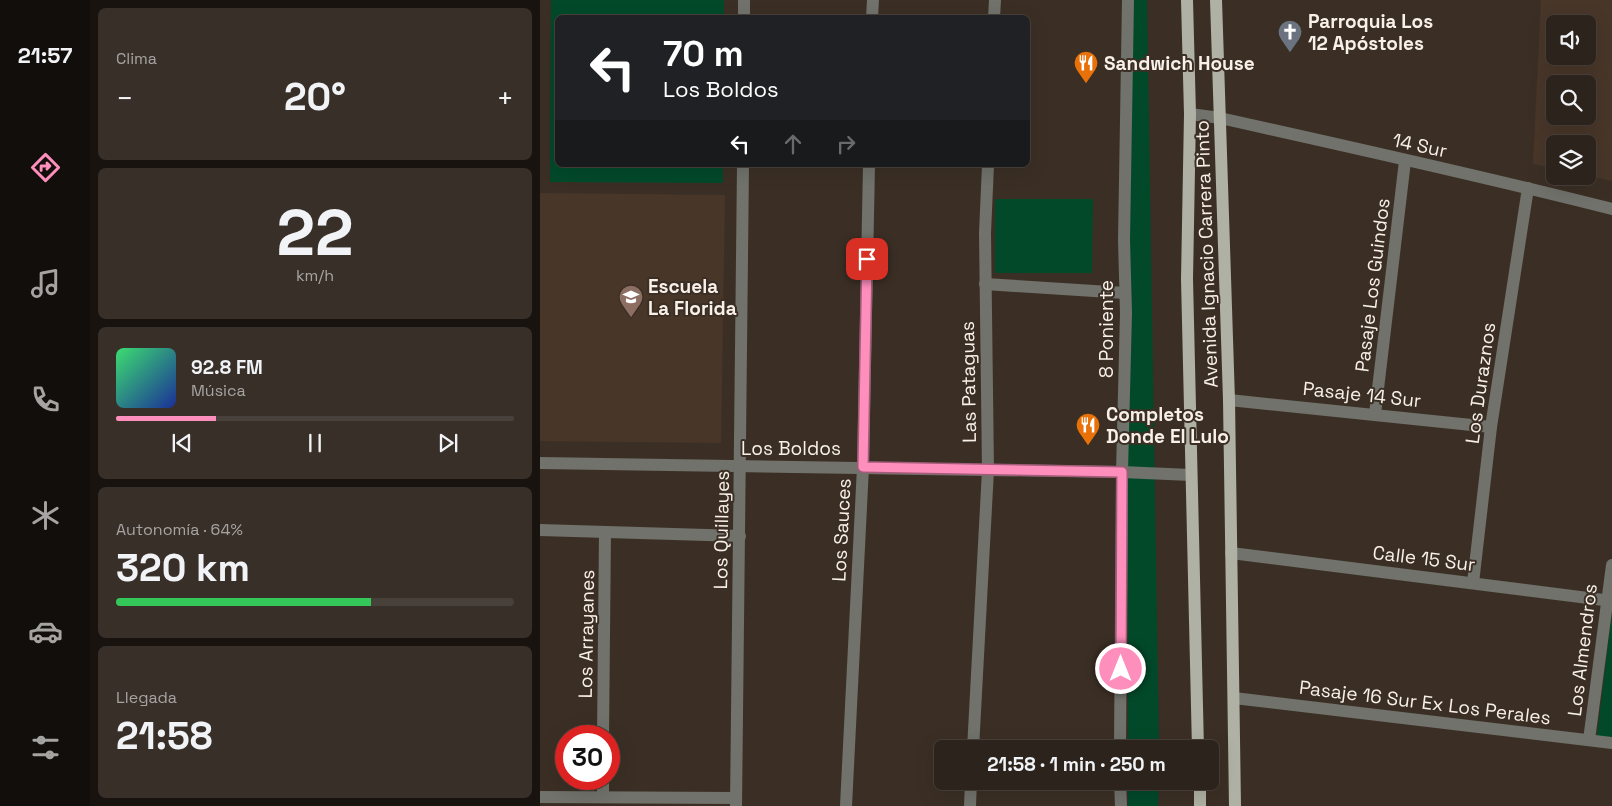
<!DOCTYPE html>
<html lang="es">
<meta charset="utf-8">
<style>
body{margin:0;font-family:"Space Grotesk",sans-serif;background:#382f29;color:#f1f3f6;height:100vh;display:flex;flex-direction:column;font-size:19px;white-space:nowrap}
*{box-sizing:border-box;margin:0}
p{font-size:16px;color:#a6a4a3}
.icon{flex:none;width:28px;height:28px;fill:none;stroke:currentColor;stroke-width:2;stroke-linecap:round;stroke-linejoin:round}
.map{position:relative;flex:1;overflow:hidden}
.side{display:flex;flex-direction:column;gap:8px;padding:8px;background:#18130f;width:450px}
.side>*{flex:none}
.hud{position:absolute;left:15px;top:15px;width:475px;height:152px;border-radius:8px;box-shadow:0 5px 20px #0002,0 0 0 1px #48403b;background:#202124;color:#fff;overflow:hidden}
.controls{position:absolute;left:1006px;top:15px;display:grid;gap:10px}
.controls a{display:grid;place-items:center;width:50px;height:50px;border-radius:8px;background:#2c231c;box-shadow:0 5px 20px #0002,0 0 0 1px #48403b;font-size:25px}
.speed{position:absolute;left:15px;top:725px;display:flex;gap:10px;font-size:25px;font-weight:700;text-align:center}
.speed>*{display:grid;place-content:center;width:65px;height:65px;border-radius:50%;background:#2c231c;box-shadow:0 5px 20px #0002,0 0 0 1px #48403b;line-height:1}
.speed .limit{border:8px solid #d22;background:#fff;color:#111}
.pin{position:absolute;display:grid;place-items:center;width:42px;height:42px;color:#fff;margin:-21px;border-radius:10px;box-shadow:0 2px 8px #0006}
.me{position:absolute;width:55px;margin:-28px;rotate:0deg;stroke-linejoin:round;filter:drop-shadow(0 0 4px #0008)}
.turn{display:flex;align-items:center;gap:18px;height:105px;padding:0 25px;font-size:22px}
.turn .icon{width:65px;height:65px;stroke-width:2.5}
.turn b{display:block;font-size:35px;line-height:42px}
.lanes{display:flex;align-items:center;height:48px;padding:0 25px;background:#0003;justify-content:center;gap:25px;direction:ltr}
.lanes .off{opacity:.35}
.big{font-size:38px;font-weight:700;line-height:1.1}
.side .card{flex:1;display:flex;flex-direction:column;justify-content:center;gap:8px;min-width:0;padding:0 18px;border-radius:8px;background:#382f29}
.side .dial{align-items:center;gap:0}
.dial b{font-size:65px;line-height:1}
.song{display:flex;align-items:center;gap:15px}
.cover{width:60px;height:60px;border-radius:8px;background:linear-gradient(135deg,hsl(140 70% 55%),hsl(230 70% 35%))}
.played{height:5px;border-radius:2px;background:linear-gradient(90deg,#fe8ebb 25%,#48403b 25%)}
.keys{display:flex;justify-content:space-around;direction:ltr}
.heat{display:flex;justify-content:space-between;align-items:center;font-size:28px;direction:ltr}
.charge{height:8px;border-radius:4px;background:linear-gradient(90deg,#34c759 64%,#48403b 0)}
.trip{position:absolute;left:394px;top:740px;width:285px;height:50px;border-radius:8px;background:#2c231c;box-shadow:0 5px 20px #0002,0 0 0 1px #48403b;font-weight:700;line-height:50px;text-align:center}
main{display:flex;flex:1;min-height:0}
.dock{display:flex;flex-direction:column;width:90px;justify-content:space-around;align-items:center;background:#120e0b;color:#a6a4a3}
.dock .icon{width:35px;height:35px}
.dock .current{color:#fe8ebb}
.dock b{font-size:22px;color:#f1f3f6}
.map>svg:first-child{display:block}
</style>
<main>
<nav class="dock">
<b>21:57</b>
<svg class="icon current" aria-label="directions" viewBox="0 0 24 24"><path d="M12 3l9 9-9 9-9-9zM9 14v-3h6M13 9l2 2-2 2"/></svg>
<svg class="icon" aria-label="music" viewBox="0 0 24 24"><path d="M9 18V5l10-2v13"/><circle cx="6" cy="18" r="3"/><circle cx="16" cy="16" r="3"/></svg>
<svg class="icon" aria-label="phone" viewBox="0 0 24 24"><path d="M5 4h4l2 5-3 2q2 4 5 5l2-3 5 2v4C11 20 4 13 5 4z"/></svg>
<svg class="icon" aria-label="climate" viewBox="0 0 24 24"><path d="M12 3v18M4 7l16 10M4 17L20 7"/></svg>
<svg class="icon" aria-label="car" viewBox="0 0 24 24"><path d="M5 17H2v-5l4-1 3-4h7l3 4 3 1v5h-3M9 17h6M6 11h13"/><circle cx="7" cy="17" r="2"/><circle cx="17" cy="17" r="2"/></svg>
<svg class="icon" aria-label="filters" viewBox="0 0 24 24"><path d="M4 7h16M4 17h16"/><circle cx="9" cy="7" r="2"/><circle cx="15" cy="17" r="2"/></svg>
</nav>
<section class="side">
<div class="card"><p>Clima</p>
<div class="heat"><a>−</a><b class="big">20°</b><a>+</a></div>
</div>
<div class="card dial"><b>22</b><p>km/h</p></div>
<div class="card">
<div class="song"><i class="cover"></i><div><b>92.8 FM</b><p>Música</p></div></div>
<div class="played"></div>
<div class="keys"><svg class="icon" aria-label="previous" viewBox="0 0 24 24"><path d="M18 5L8 12l10 7zM5 5v14"/></svg><svg class="icon" aria-label="pause" viewBox="0 0 24 24"><path d="M8 5v14M16 5v14"/></svg><svg class="icon" aria-label="next" viewBox="0 0 24 24"><path d="M6 5l10 7-10 7zM19 5v14"/></svg></div>
</div>
<div class="card"><p>Autonomía · 64%</p><b class="big">320 km</b><div class="charge"></div></div>
<div class="card"><p>Llegada</p><b class="big">21:58</b></div>
</section>
<div class="map">
<svg width="1072" height="806" viewBox="0 0 1072 806">
<rect width="100%" height="100%" fill="#3b2f25"/>
<!-- built -->
<g fill="#483629" fill-rule="evenodd">
<path d="M1001,0H1072V181L1048,176V144H1015V169L993,164ZM1015,24H1048V56H1015ZM1015,84H1048V116H1015Z"/>
<polygon points="0,193 185,195 181,443 0,441"/>
</g>
<!-- green -->
<g fill="#02492a">
<polygon points="11,0 184,0 184,17 18,18 18,165 183,165 183,183 10,182"/>
<polygon points="592,0 607,0 619,749 588,749 587,477"/>
<polygon points="455,199 553,199 552,273 455,273"/>
<polygon points="1072,612 1072,737 1057,736"/>
<polygon points="588,781 619,781 618,806 588,806"/>
</g>
<g fill="none" stroke-linecap="round" stroke-linejoin="round">
<!-- minor -->
<g stroke="#70726b" stroke-width="12">
<polyline points="204,18 204,0"/>
<polyline points="332,18 333,0"/>
<polyline points="454,18 455,0"/>
<polyline points="445,284 585,293"/>
<polyline points="689,400 951,427"/>
<polyline points="835,414 865,161"/>
<polyline points="0,463 582,472 651,475"/>
<polyline points="0,530 200,536"/>
<polyline points="691,553 1072,601"/>
<polyline points="933,583 951,427 988,188"/>
<polyline points="694,698 1072,743"/>
<polyline points="63,736 65,532"/>
<polyline points="1049,740 1072,565"/>
<polyline points="433,749 448,470 445,233 448,165"/>
<polyline points="580,749 582,472 586,313 584,240 588,0"/>
<polyline points="580,781 581,806"/>
<polyline points="0,797 196,798"/>
<polyline points="63,797 63,779"/>
<polyline points="196,806 203,165"/>
<polyline points="306,806 323,467 329,165"/>
<polyline points="430,806 431,781"/>
</g>
<!-- tertiary -->
<path stroke="#70726b" stroke-width="12" d="M650,114L680,118C811,147 942,176 1072,209"/>
<!-- primary -->
<g stroke="#aeb1a3" stroke-width="12">
<polyline points="647,0 650,114 647,279 658,749"/>
<polyline points="676,0 689,400 695,806"/>
<polyline points="660,781 660,806"/>
</g>
</g>
<g fill="none" stroke-linecap="round" stroke-linejoin="round">
<defs>
<polyline id="route" points="327,259 323,467 582,472 581,669"/>
</defs>
<!-- route casing -->
<use href="#route" stroke="#a55c7a" stroke-width="12"/>
<!-- route -->
<use href="#route" stroke="#fe8ebb" stroke-width="9"/>
</g>
<!-- icons -->
<defs>
<symbol id="church-pin" viewBox="-11 -11 22 30"><path d="M0 17L-7.5 6A9.5 9.5 0 1 1 7.5 6Z" fill="#6b7280" stroke="#3b2f25"/><path d="M-1.2-6h2.4v3.5h3.3v2.4h-3.3V6h-2.4V-.1h-3.3v-2.4h3.3Z" fill="#fff"/></symbol>
<symbol id="restaurant-pin" viewBox="-11 -11 22 30"><path d="M0 17L-7.5 6A9.5 9.5 0 1 1 7.5 6Z" fill="#e8710a" stroke="#3b2f25"/><path d="M-5-6h1v4h1v-4h1v4h1v-4h1v5L-1.5 .5V6h-2V.5L-5-1ZM5-6V6H3V1.5H1.5Q1.5-4 5-6Z" fill="#fff"/></symbol>
<symbol id="school-pin" viewBox="-11 -11 22 30"><path d="M0 17L-7.5 6A9.5 9.5 0 1 1 7.5 6Z" fill="#8d6e63" stroke="#3b2f25"/><path d="M0-5L7-2L0 1L-7-2ZM-4 1L0 2.5L4 1V4Q0 6-4 4Z" fill="#fff"/></symbol>
</defs>
<g fill-rule="evenodd">
<use href="#church-pin" x="736" y="18" width="28" height="38"/>
<use href="#restaurant-pin" x="532" y="49" width="28" height="38"/>
<use href="#school-pin" x="77" y="283" width="28" height="38"/>
<use href="#restaurant-pin" x="534" y="411" width="28" height="38"/>
</g>
<g text-anchor="middle" stroke-width="4" stroke-linejoin="round" paint-order="stroke">
<!-- poi labels -->
<g font-size="19" font-weight="bold" fill="#f8f0e9" stroke="#3b2f25" text-anchor="start">
<text x="768" y="28">Parroquia Los<tspan x="768" dy="22">12 Apóstoles</tspan></text>
<text x="564" y="70">Sandwich House</text>
<text x="108" y="293">Escuela<tspan x="108" dy="22">La Florida</tspan></text>
<text x="566" y="421">Completos<tspan x="566" dy="22">Donde El Lulo</tspan></text>
</g>
<!-- street labels -->
<g font-size="19" fill="#f8f0e9" stroke="#3b2f25">
<text transform="translate(880 145) rotate(12)" y="7">14 Sur</text>
<text transform="translate(666 254) rotate(-92)" y="7">Avenida Ignacio Carrera Pinto</text>
<text transform="translate(832 285) rotate(-83)" y="7">Pasaje Los Guindos</text>
<text transform="translate(566 329) rotate(-90)" y="7">8 Poniente</text>
<text transform="translate(428 382) rotate(-91)" y="7">Las Pataguas</text>
<text transform="translate(940 383) rotate(-82)" y="7">Los Duraznos</text>
<text transform="translate(822 394) rotate(6)" y="7">Pasaje 14 Sur</text>
<text x="251" y="455">Los Boldos</text>
<text transform="translate(181 530) rotate(-89)" y="7">Los Quillayes</text>
<text transform="translate(301 530) rotate(-87)" y="7">Los Sauces</text>
<text transform="translate(884 558) rotate(7)" y="7">Calle 15 Sur</text>
<text transform="translate(46 634) rotate(-89)" y="7">Los Arrayanes</text>
<text transform="translate(1042 650) rotate(-83)" y="7">Los Almendros</text>
<text transform="translate(885 702) rotate(7)" y="7">Pasaje 16 Sur Ex Los Perales</text>
</g>
</g>
</svg>
<div class="controls">
<a><svg class="icon" aria-label="sound" viewBox="0 0 24 24"><path d="M4 9h4l5-4v14l-5-4H4zM17 9q2 3 0 6"/></svg></a>
<a><svg class="icon" aria-label="search" viewBox="0 0 24 24"><circle cx="10" cy="10" r="6"/><path d="M15 15l6 6"/></svg></a>
<a><svg class="icon" aria-label="layers" viewBox="0 0 24 24"><path d="M12 4l9 5-9 5-9-5zM3 14l9 5 9-5"/></svg></a>
</div>
<div class="speed"><div class="limit">30</div></div>
<div class="pin" style="left:327px;top:259px;background:#d93025"><svg class="icon" aria-label="arrive" viewBox="0 0 24 24"><path d="M6 21V4h12l-3 4 3 4H6"/></svg></div>
<svg class="me" style="left:581px;top:669px" viewBox="-20 -20 40 40"><circle r="17" fill="#fe8ebb" stroke="#fff" stroke-width="3"/><path d="M0-11L8 9 0 5-8 9z" fill="#fff"/></svg>
<div class="trip">21:58 · 1 min · 250 m</div>
<div class="hud">
<div class="turn"><svg class="icon" aria-label="left" viewBox="0 0 24 24"><path d="M17 20v-9H6M10 6l-5 5 5 5"/></svg><div><b>70 m</b>Los Boldos</div></div>
<div class="lanes"><svg class="icon" aria-label="left" viewBox="0 0 24 24"><path d="M17 20v-9H6M10 6l-5 5 5 5"/></svg><svg class="icon off" aria-label="ahead" viewBox="0 0 24 24"><path d="M12 20V5M6 11l6-6 6 6"/></svg><svg class="icon off" aria-label="right" viewBox="0 0 24 24"><path d="M7 20v-9h11M14 6l5 5-5 5"/></svg></div>
</div>
</div>
</main>
